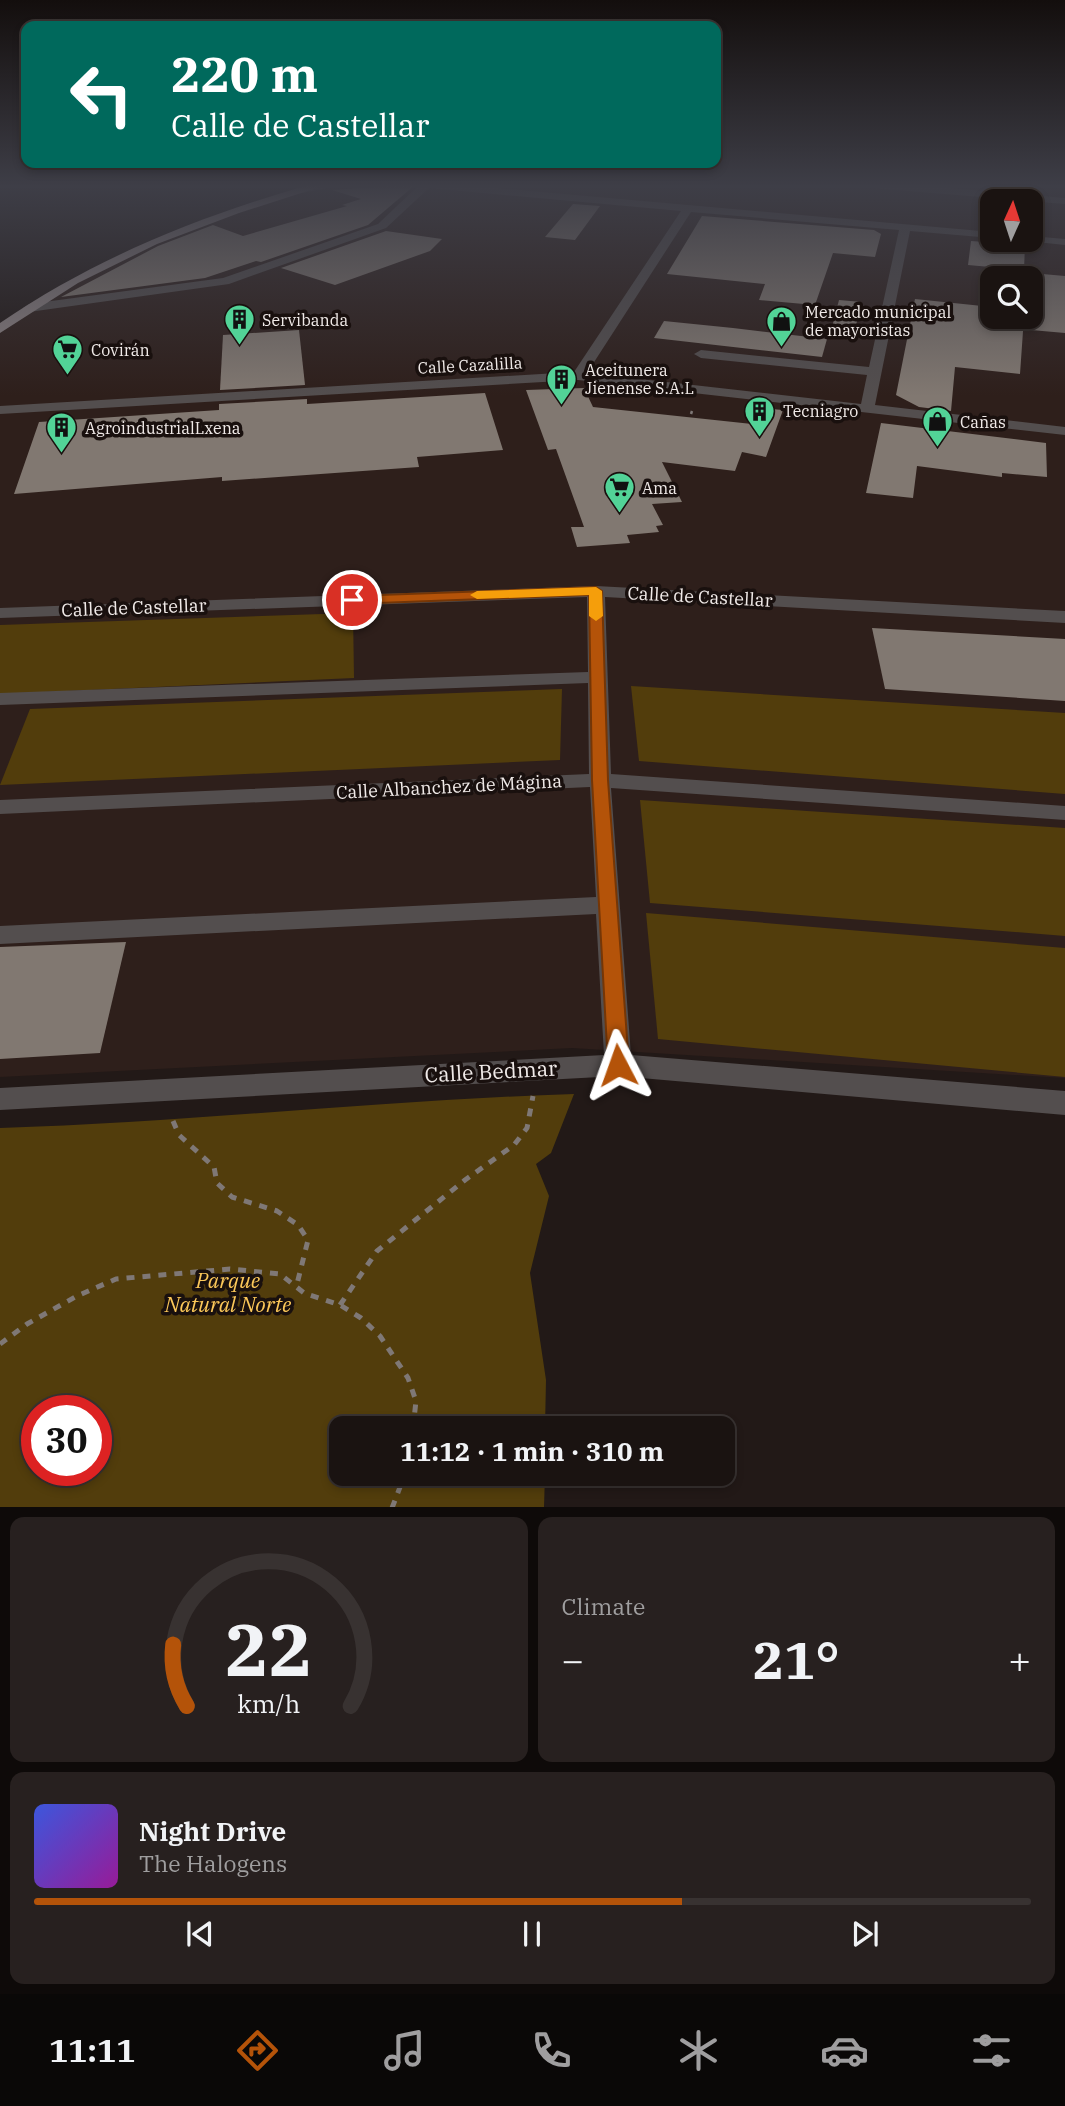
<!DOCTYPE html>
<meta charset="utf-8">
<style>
body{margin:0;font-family:"IBM Plex Serif",serif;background:#27201f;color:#f1f3f6;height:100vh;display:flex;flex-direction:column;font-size:26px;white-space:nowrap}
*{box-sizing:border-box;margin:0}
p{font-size:23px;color:#9f9e9f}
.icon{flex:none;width:38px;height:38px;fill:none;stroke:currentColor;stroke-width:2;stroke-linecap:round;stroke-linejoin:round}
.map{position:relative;height:1507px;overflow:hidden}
.details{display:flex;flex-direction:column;gap:10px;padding:10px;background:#0e0a09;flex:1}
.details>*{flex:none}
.guide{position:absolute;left:21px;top:21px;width:700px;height:147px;border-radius:14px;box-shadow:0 4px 10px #0003,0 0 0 2px #383231;background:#00695c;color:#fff;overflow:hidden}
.needle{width:46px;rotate:3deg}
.fabs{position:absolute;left:980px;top:189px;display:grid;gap:14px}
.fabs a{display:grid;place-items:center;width:63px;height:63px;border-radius:14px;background:#1a1311;box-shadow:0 4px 10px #0003,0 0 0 2px #383231;font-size:35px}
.speed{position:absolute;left:21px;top:1395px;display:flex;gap:14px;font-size:35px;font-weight:700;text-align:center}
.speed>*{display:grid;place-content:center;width:91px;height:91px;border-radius:50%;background:#1a1311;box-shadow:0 4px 10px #0003,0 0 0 2px #383231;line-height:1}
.speed .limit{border:10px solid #d22;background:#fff;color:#111}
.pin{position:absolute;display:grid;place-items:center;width:60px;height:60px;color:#fff;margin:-30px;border:4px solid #fff;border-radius:50%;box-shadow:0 2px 7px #0007}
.me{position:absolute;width:77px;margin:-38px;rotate:356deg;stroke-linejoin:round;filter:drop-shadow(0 0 5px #0008)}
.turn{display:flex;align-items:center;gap:24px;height:147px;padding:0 35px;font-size:32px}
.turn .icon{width:91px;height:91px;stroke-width:2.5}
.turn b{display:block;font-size:49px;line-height:60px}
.big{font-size:52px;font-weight:800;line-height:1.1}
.details .card{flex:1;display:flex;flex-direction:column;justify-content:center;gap:10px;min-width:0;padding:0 24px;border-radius:14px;background:#27201f}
.details .dial{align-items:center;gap:0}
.dial svg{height:182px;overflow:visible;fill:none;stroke:#383231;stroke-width:7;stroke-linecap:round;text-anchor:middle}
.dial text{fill:#f1f3f6;stroke:none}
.song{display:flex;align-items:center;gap:21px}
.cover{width:84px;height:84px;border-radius:10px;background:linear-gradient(135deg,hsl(230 70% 55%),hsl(300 70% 35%))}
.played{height:7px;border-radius:4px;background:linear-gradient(90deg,#b45309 65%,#383231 65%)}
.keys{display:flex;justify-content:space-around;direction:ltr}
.heat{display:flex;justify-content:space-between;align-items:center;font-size:38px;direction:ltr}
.details .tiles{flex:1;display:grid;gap:10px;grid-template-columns:1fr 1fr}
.card:last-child{grid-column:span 2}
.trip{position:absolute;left:329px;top:1416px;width:406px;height:70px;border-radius:14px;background:#1a1311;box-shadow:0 4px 10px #0003,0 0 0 2px #383231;font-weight:800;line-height:70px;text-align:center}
.dock{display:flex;height:112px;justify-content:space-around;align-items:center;background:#0a0807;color:#9f9e9f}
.dock .icon{width:49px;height:49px}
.dock .active{color:#b45309}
.dock b{font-size:32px;color:#f1f3f6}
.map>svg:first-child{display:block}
</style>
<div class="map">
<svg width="1065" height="1508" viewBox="0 0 1065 1508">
<rect width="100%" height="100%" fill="#221917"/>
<!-- built -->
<path fill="#2e1f1b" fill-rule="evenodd" d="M320,185H1065V1078L572,1048L0,1077V329L75,280L159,237ZM992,201H1031V240H992ZM992,278H1031V317H992Z"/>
<!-- green -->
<g fill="#523d0c" fill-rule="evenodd">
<polygon points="353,613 354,678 0,694 0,625"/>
<polygon points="631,686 1065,713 1065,794 639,761"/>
<polygon points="562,689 560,760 0,785 30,709"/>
<polygon points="640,800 1065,828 1065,936 650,903"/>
<polygon points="646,913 1065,948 1065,1077 658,1039"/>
<path d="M574,1094L551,1153L536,1164L549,1196L530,1273L546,1380L545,1428H341V1474H545L544,1507H0V1128C192,1122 383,1100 574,1094ZM96,1410V1470H37V1410Z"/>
</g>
<!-- building -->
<g fill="#817871">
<polygon points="403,185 415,185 368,225 261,262 256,261 205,278 61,297 158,246 213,225 243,236 347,206 342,205 361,199 332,190"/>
<polygon points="573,204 600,206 575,240 545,237"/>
<polygon points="702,216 874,230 881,234 875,257 833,253 815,305 759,300 765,284 667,274"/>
<polygon points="386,231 442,239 430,251 335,285 281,268"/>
<polygon points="971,241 1025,245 1024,270 968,265"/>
<polygon points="1031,273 1065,276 1065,333 1031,330"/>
<polygon points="915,299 992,307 992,317 1024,317 1020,374 955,367 951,411 919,407 896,395"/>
<polygon points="839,300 862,302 855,329 832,327"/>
<polygon points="664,321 733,328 827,339 822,357 654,338"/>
<polygon points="299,330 305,385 220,390 223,335"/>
<polygon points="584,388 593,407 752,424 758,408 783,410 766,457 742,452 735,471 662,462 682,502 652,504 663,525 656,526 659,532 627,535 630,543 577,547 571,527 584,527 556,449 548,450 526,390"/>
<polygon points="485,393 503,450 417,457 419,467 222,481 222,477 14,494 39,422 219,410 219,404 307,399 307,404"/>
<polygon points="881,423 1046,443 1047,477 1002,473 1002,477 917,466 913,498 866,493"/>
<polygon points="872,628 1065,639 1065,701 885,689"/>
<polygon points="126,942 100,1053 0,1059 0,947"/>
</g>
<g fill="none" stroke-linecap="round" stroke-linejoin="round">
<!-- path-far1 -->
<polyline stroke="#7f7876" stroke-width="2.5" stroke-dasharray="3.5 3.5" stroke-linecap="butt" points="691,414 692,411"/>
<!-- path -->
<g stroke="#7f7876" stroke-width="5" stroke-dasharray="8 8" stroke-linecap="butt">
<polyline points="173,1121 179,1135 214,1167 217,1183 232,1197 277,1211 298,1225 308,1240 296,1288"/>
<polyline points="340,1305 377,1251 465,1180 514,1145 527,1128 533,1096"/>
<polyline points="0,1344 27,1324 77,1296 116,1279 230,1269 280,1274 304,1293 340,1305 361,1318 380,1336 408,1378 416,1401 413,1428"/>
<polyline points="392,1508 405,1474"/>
</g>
<!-- minor -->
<g fill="#534e4e" fill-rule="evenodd">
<polygon points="313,185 344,185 302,193 297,190"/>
<path d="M419,185H463L992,232V238L910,231L875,405L1065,427V435L578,380L0,414V406L574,372L681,211L429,188L386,228L229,284L29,312L23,308L29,304L223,278L378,224ZM691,212L899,230L869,367L701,350L694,354L701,358L867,375L861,404L587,373Z"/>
<polygon points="867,185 914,185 1065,198 1065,204 872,188"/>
<polygon points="1031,236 1065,239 1065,245 1027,241 1031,240"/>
<polygon points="596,586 1065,611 1065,623 605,597 611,774 1065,806 1065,820 611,788 631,1055 1065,1091 1065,1115 618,1076 0,1110 0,1088 604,1055 596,914 0,944 0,926 596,897 590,787 0,814 0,800 589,774 588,683 0,705 0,693 588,672 587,597 0,618 0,608"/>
</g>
<!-- major -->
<path fill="#8a8081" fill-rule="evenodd" d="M308,185H326L239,213L157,244L78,283L0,333V323C95,258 198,217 308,185Z"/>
</g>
<!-- sky -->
<linearGradient id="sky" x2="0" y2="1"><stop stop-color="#130e0d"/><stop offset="0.47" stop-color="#3e3e47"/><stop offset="1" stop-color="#3e3e47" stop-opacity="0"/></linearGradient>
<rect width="1065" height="396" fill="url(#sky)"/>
<!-- route -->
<polygon fill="#b45309" stroke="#753606" stroke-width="2" points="596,587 602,591 608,780 629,1065 626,1071 618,1073 611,1071 608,1065 592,780 589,595 352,604 345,600 352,596"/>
<!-- slow -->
<polygon fill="#f59e0b" points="596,587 602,591 603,616 596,621 589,616 589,595 477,599 470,595 477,591"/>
<!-- icons -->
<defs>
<symbol id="building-pin" viewBox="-11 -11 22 30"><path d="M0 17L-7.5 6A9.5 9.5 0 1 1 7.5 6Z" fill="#52d397" stroke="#19100e"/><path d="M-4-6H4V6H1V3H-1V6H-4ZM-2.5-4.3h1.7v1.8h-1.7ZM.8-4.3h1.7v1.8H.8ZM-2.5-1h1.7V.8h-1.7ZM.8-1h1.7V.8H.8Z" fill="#111"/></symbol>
<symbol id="shop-pin" viewBox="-11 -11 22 30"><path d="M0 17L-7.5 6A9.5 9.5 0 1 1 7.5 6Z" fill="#52d397" stroke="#19100e"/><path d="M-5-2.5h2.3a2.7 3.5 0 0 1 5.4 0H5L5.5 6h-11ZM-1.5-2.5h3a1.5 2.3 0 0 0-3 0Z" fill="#111"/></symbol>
<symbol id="supermarket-pin" viewBox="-11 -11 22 30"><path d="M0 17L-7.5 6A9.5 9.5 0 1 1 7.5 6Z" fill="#52d397" stroke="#19100e"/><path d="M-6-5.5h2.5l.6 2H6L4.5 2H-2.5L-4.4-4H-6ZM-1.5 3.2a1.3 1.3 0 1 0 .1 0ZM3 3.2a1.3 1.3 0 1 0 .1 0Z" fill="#111"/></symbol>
</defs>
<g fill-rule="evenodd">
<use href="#building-pin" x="222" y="302" width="35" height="47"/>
<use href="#shop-pin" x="764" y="304" width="35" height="47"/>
<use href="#supermarket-pin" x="50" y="332" width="35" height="47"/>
<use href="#building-pin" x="544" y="362" width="35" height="47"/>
<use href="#building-pin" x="742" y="394" width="35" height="47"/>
<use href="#shop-pin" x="920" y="404" width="35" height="47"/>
<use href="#building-pin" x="44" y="410" width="35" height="47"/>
<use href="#supermarket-pin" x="602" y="470" width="35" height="47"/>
</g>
<g text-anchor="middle" stroke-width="7" stroke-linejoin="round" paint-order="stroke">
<!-- far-poi labels -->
<g font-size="16" fill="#f0eae8" stroke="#19100e" text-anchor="start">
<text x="805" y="318">Mercado municipal<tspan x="805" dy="18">de mayoristas</tspan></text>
<text x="262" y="326">Servibanda</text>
<text x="91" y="356">Covirán</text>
<text x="585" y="376">Aceitunera<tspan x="585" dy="18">Jienense S.A.L</tspan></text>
<text x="783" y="417">Tecniagro</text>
<text x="960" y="428">Cañas</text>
<text x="85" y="434">AgroindustrialLxena</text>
<text x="642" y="494">Ama</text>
</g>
<!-- far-street labels -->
<g font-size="16" fill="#f0eae8" stroke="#19100e">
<text transform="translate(470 365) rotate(-3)" y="6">Calle Cazalilla</text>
</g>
<!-- street labels -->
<g font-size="18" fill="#f0eae8" stroke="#19100e">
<text transform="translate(700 597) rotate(3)" y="6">Calle de Castellar</text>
<text transform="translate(134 608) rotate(-2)" y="6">Calle de Castellar</text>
<text transform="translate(449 787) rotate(-3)" y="6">Calle Albanchez de Mágina</text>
</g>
<!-- near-street labels -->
<g font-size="21" fill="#f0eae8" stroke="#19100e">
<text transform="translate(491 1072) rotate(-3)" y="7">Calle Bedmar</text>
</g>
<!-- near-park labels -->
<g font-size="21" font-style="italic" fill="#fcc859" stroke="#19100e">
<text x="228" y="1288">Parque<tspan x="228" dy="24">Natural Norte</tspan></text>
</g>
</g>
</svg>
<div class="fabs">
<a><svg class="needle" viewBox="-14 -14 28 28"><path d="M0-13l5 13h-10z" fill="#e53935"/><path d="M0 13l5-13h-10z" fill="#9f9e9f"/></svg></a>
<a><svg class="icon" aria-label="search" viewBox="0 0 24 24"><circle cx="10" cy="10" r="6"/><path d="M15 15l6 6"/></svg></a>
</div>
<div class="speed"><div class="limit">30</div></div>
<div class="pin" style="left:352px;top:600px;background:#d93025"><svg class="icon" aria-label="arrive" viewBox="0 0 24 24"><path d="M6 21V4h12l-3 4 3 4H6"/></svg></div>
<svg class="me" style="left:618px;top:1065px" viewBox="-20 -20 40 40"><path d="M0-17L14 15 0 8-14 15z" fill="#b45309" stroke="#fff" stroke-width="4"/></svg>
<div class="trip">11:12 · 1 min · 310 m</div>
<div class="guide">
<div class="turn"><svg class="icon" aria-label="left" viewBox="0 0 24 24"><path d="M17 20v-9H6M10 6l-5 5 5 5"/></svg><div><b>220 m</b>Calle de Castellar</div></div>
</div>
</div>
<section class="details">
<div class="tiles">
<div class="card dial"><svg viewBox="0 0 100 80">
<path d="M14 69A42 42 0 1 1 86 69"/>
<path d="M14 69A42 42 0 0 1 8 42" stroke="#b45309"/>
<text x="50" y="56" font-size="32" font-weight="700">22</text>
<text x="50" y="72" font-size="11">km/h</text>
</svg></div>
<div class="card"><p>Climate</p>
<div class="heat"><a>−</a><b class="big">21°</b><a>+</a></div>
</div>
<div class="card">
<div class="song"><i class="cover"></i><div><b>Night Drive</b><p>The Halogens</p></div></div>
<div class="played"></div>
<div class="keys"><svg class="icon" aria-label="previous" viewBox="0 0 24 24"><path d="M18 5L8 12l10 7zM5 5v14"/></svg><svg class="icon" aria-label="pause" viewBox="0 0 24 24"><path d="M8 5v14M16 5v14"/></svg><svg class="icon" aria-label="next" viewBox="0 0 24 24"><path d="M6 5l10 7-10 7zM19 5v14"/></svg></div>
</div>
</div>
</section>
<nav class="dock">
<b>11:11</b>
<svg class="icon active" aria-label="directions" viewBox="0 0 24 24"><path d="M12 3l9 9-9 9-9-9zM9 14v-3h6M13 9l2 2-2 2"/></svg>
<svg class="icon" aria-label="music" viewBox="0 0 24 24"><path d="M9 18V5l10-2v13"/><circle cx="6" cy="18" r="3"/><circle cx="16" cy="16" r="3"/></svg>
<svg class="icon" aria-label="phone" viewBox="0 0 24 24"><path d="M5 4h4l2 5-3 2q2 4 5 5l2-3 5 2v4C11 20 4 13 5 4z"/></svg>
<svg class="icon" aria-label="climate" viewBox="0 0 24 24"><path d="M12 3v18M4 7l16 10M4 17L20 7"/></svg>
<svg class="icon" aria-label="car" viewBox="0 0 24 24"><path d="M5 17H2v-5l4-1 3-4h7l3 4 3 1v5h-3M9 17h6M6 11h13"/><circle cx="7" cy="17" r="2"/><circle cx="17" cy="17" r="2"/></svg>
<svg class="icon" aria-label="filters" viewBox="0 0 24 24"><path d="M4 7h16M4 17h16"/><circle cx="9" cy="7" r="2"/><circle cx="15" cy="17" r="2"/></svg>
</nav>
